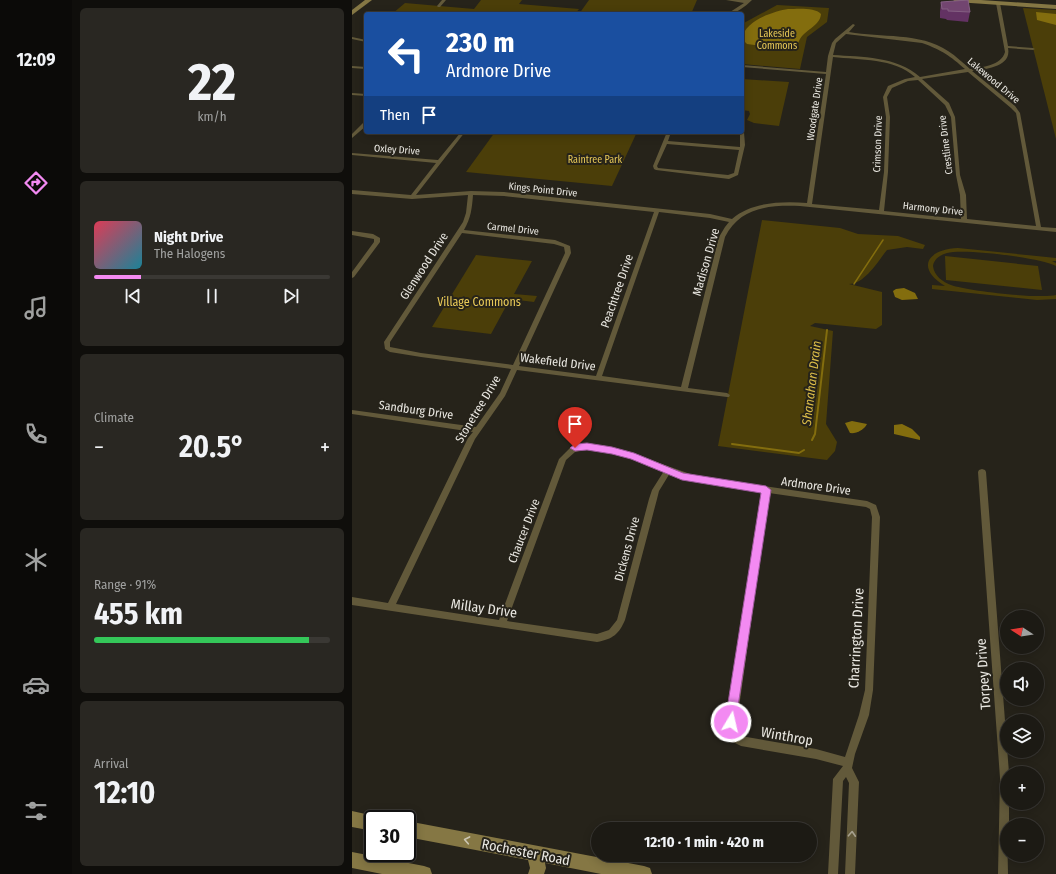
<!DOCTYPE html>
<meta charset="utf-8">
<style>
body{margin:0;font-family:"Fira Sans Condensed",sans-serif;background:#292722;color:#f1f3f6;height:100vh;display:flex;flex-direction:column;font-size:15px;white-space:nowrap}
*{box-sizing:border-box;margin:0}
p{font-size:13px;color:#a0a1a0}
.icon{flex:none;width:22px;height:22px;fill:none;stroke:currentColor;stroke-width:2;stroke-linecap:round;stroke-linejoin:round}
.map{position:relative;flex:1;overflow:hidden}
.details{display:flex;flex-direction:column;gap:8px;padding:8px;background:#0f0e0b;width:280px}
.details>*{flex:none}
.guide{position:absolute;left:12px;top:12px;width:380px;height:122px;border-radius:4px;box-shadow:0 2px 10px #0003,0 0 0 1px #3a3834;background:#1a4fa0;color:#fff;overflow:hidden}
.needle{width:26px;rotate:282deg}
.controls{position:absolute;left:648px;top:610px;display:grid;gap:8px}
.controls a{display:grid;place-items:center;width:44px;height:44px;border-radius:50%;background:#1c1a14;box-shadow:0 2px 10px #0003,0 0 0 1px #3a3834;font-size:20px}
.speed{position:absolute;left:12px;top:810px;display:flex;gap:8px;font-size:20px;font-weight:700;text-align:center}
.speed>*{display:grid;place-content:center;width:52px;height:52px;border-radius:50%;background:#1c1a14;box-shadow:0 2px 10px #0003,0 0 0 1px #3a3834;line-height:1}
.speed .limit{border:2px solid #111;border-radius:6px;background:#fff;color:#111}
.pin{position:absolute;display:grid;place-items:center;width:34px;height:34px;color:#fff;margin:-41px -17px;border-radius:50% 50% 50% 0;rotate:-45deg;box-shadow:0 0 4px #0007}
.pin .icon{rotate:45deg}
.me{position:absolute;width:44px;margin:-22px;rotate:9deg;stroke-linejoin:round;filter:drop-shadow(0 0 3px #0008)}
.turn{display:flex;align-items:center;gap:14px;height:84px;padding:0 16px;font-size:18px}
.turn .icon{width:52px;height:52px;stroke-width:2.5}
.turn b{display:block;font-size:28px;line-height:34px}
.then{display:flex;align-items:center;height:38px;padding:0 16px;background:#0003;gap:8px;font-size:15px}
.big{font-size:30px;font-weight:700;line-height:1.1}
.details .widget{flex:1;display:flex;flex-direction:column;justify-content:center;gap:6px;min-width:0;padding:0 14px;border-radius:6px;background:#292722}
.details .dial{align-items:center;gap:0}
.dial b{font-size:52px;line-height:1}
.song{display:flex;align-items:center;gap:12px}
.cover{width:48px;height:48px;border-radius:6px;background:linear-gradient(135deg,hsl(350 70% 55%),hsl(190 70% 35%))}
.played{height:4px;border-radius:2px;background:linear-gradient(90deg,#f38af2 20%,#3a3834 20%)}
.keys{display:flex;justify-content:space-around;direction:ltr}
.heat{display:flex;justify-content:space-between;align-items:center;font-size:22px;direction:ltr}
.charge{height:6px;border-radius:3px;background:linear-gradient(90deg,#34c759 91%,#3a3834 0)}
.trip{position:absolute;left:239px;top:822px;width:226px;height:40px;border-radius:20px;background:#1c1a14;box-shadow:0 2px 10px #0003,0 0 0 1px #3a3834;font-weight:700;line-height:40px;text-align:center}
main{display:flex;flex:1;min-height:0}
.tabs{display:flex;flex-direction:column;width:72px;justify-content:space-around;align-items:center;background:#0b0a08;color:#a0a1a0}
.tabs .icon{width:28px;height:28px}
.tabs .on{color:#f38af2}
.tabs b{font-size:18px;color:#f1f3f6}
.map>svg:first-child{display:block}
</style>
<main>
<nav class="tabs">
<b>12:09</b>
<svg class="icon on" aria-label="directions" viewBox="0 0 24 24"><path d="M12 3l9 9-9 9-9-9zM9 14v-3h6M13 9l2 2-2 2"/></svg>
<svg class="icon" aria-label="music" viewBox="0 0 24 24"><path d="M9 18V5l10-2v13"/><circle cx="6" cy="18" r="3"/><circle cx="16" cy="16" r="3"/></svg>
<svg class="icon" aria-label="phone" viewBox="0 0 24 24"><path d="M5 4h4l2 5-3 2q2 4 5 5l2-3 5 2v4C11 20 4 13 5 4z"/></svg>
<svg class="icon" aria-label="climate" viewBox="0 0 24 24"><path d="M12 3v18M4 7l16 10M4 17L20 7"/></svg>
<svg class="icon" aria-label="car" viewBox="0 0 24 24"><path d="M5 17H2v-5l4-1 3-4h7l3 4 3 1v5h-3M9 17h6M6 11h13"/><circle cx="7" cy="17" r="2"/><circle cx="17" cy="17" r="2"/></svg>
<svg class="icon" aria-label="filters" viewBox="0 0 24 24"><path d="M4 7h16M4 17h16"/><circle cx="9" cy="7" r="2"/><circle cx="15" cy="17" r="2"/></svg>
</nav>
<section class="details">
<div class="widget dial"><b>22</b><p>km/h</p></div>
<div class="widget">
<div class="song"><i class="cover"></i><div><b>Night Drive</b><p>The Halogens</p></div></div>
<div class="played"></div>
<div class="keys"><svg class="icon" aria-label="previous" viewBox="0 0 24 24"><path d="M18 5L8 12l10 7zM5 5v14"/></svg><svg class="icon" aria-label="pause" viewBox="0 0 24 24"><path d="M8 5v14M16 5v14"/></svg><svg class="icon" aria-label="next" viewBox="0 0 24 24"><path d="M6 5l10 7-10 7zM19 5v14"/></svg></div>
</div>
<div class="widget"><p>Climate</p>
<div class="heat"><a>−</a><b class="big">20.5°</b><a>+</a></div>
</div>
<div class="widget"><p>Range · 91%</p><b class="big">455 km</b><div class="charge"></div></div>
<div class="widget"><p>Arrival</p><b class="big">12:10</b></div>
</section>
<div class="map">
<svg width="704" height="874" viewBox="0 0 704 874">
<rect width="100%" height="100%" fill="#26231a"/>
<!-- green -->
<g fill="#4b3e09">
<polygon points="129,0 170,0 167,4 227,9 223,14 80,14 57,12 56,14 40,14 53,3 122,9"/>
<polygon points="237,0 345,0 339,14 227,14"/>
<polygon points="425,5 477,8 475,22 455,37 448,69 390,64 390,24"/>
<polygon points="671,8 704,10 704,139"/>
<polygon points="390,79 437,82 427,126 402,123 395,120 398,114 397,111 390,110"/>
<polygon points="143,132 285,132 260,186 114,172"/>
<path d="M410,220L488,228L506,234L546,236L573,245L571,249L555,247L535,250C526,261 513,284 497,284L530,292V325L524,329L463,323L458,326L481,331L474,424L485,442L483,451L475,460L366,446Z"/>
<path d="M606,248L704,258V261H700L704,263V266C689,258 612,248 595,253C588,255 582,259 581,266C582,276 591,282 599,285C615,291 688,299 704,295V299L685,300L580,289V285L593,286C563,268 576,249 606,248Z"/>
<polygon points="124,255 180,261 162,294 185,296 182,302 158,299 139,334 80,327"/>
<polygon points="593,256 686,266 690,290 594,280"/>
</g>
<!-- water -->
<g fill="#836d0e">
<path d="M436,9C445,9 463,7 469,14C468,29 444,31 446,49L443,50L395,44L391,40C389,22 422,11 436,9Z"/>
<polygon points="684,12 704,14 704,25 685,20"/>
<polygon points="552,288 563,293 566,299 550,300 543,297 541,291 544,289"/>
<path d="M500,421L515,424C512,430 504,434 498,433L493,423Z"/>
<polygon points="550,424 560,429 568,437 568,440 542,434 542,425"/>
</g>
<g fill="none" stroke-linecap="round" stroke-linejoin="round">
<!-- stream-far1 -->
<polyline stroke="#836d0e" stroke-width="1.5" points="502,284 531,240"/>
<!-- stream -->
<g stroke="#836d0e" stroke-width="2">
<polyline points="460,440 463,434 475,330"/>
<polyline points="380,444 447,453 452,450"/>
</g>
<!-- minor -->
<g fill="#62593a" fill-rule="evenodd">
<polygon points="90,0 94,0 88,7 86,7 85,6"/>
<path d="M374,0H400C394,6 384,14 375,14L392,3Z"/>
<path d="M646,2L648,3L656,46L681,48L683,49L681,50L656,48C660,67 633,69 620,71L663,106L668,113L689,227L704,228V232L448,206C417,205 388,207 373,237L336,388L375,393L378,395L377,397H375L165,370L153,396L123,439L44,604L147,620L207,459L218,448L221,447L235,444L254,446L276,452L344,476L515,501L524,505L528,517L521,690L517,715L503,754L500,768L507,782L503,874H493L497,783L494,777L491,781L486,874H476L481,779L491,766L464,759L389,746L381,742L374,730L410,492L344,482L318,473L307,491L305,499L273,620C267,634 261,639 245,642L0,605V597L36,603L116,438L121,432L0,414V410L124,427L148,393L159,369L69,357L38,352L33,349L32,342L111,222L114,213L116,195L60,199L0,194V190L59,195L84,163L0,155V153L86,160L109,132H113L64,195L119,191L152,192L358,214L380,219C399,202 430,201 455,203L474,74L390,67V65L474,72L476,56L480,43L483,39L501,24L503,25L497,32C529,38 568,32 596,51C604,56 611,63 618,69C630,67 649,66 653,52L644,3ZM494,34L570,43C590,50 598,56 613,69L568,77C544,56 510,57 481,55L484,43ZM481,57C508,60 542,58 563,77L553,79L536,86L531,97L534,117L532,172L527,210L460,204ZM616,72L659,108L664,113L684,226L615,219L614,195L608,175L603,117L597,103L570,79ZM566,80L593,105L599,117L604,175L608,195L609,219L532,211L536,172L538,117L535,97L540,88L556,81ZM121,195L152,196L302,212L244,376L167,366L219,253L218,246L203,240L112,230C119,218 120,208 121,195ZM307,212L358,218L377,222L373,227L367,237L329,387L250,376ZM110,233L202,244L212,247L213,253L161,365L69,353L38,347V342ZM235,449C263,452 286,461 312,471L300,490L297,499L265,620L257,630L245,634L155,621L214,460L223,452ZM417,493L514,507L518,509L520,517L513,690L507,715L493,757L464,749L389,736H387L384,729Z"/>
<polygon points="0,37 14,40 14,42 0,39"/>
<polygon points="0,66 14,67 14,69 0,68"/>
<polygon points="0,93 14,94 14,96 0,95"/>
<polygon points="12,122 14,122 14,126 0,138 0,134"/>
<path d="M390,131L392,132L393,145L386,175L377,179L304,170L302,169L301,166L315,132H319L316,141L388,147V132H390ZM315,144L387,150L382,173L376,175L306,168L305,166Z"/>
<polygon points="0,231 21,234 28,238 28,242 2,277 0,278 0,272 22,242 22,239 0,235"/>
<polygon points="630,469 633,470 634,472 657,773 655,773 655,803 657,803 657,825 655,825 656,874 646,874 648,778 626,472 627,470"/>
</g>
<!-- secondary -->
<g fill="#857744" fill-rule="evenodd">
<polygon points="13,0 20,0 0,15 0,10"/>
<polygon points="601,0 629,0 704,5 704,9 604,2"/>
<polygon points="0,811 27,817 27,819 21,819 21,831 0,827"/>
<polygon points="55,821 292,866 298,868 300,874 249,874 193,863 194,868 192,874 176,874 178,868 176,860 55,837"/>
<polygon points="0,852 72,866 78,868 80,874 30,874 0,868"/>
</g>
</g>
<!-- wall -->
<polygon fill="#633263" points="589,2 618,12 616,22 595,20 594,19 588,18 588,12"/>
<!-- building -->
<polygon fill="#724570" stroke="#845f82" points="616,0 618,12 596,11 596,9 590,9 589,2"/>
<!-- one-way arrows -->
<defs><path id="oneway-chevron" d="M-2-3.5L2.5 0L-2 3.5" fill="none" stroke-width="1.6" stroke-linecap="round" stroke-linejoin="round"/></defs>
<use stroke="#a6a08e" href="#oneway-chevron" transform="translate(500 834) rotate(-87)"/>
<use stroke="#ccc6b3" href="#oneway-chevron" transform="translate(115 840) rotate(-169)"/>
<!-- route -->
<polygon fill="#f38af2" stroke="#9e5a9d" points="235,443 260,447 282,453 331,473 414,486 419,490 383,726 379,728 375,726 373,722 409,493 330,480 279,459 260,454 235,450 223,451 218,448 223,444"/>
<g text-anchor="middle" stroke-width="4" stroke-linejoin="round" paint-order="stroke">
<!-- far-park labels -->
<g font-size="10" fill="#e8c957" stroke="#26231a">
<text x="425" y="37">Lakeside<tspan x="425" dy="12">Commons</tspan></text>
<text x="243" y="163">Raintree Park</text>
</g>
<!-- far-street labels -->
<g font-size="10" fill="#eae8e2" stroke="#26231a">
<text transform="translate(642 80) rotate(40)" y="4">Lakewood Drive</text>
<text transform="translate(462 109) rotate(-82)" y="4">Woodgate Drive</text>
<text transform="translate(525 144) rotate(-88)" y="4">Crimson Drive</text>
<text transform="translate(593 145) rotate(-97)" y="4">Crestline Drive</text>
<text transform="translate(45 149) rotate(4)" y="4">Oxley Drive</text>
<text transform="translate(191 189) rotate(6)" y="4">Kings Point Drive</text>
<text transform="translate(581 208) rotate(6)" y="4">Harmony Drive</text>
<text transform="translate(161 228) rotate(6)" y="4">Carmel Drive</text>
</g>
<!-- street labels -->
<g font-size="12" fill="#eae8e2" stroke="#26231a">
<text transform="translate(354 262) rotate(-74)" y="4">Madison Drive</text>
<text transform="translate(72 266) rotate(-57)" y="4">Glenwood Drive</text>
<text transform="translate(265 291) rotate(-71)" y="4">Peachtree Drive</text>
<text transform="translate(206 362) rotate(7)" y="4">Wakefield Drive</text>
<text transform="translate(126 409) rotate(-59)" y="4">Stonetree Drive</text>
<text transform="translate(64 410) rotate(8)" y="4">Sandburg Drive</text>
<text transform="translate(464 486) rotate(8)" y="4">Ardmore Drive</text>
<text transform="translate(172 531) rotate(-69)" y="4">Chaucer Drive</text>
<text transform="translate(275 549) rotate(-75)" y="4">Dickens Drive</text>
</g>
<!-- park labels -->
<g font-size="12" fill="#e8c957" stroke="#26231a">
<text x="127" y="306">Village Commons</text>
</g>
<!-- water labels -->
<g font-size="13" font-style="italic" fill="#dbbc48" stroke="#26231a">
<text transform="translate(459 383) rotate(-83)" y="5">Shanahan Drain</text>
</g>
<!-- near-street labels -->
<g font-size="14" fill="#eae8e2" stroke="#26231a">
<text transform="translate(132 608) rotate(8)" y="5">Millay Drive</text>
<text transform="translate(504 638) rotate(-87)" y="5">Charrington Drive</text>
<text transform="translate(631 674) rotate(-94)" y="5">Torpey Drive</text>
<text transform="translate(435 736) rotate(10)" y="5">Winthrop</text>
<text transform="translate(174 852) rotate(11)" y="5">Rochester Road</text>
</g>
</g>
</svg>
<div class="controls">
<a><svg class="needle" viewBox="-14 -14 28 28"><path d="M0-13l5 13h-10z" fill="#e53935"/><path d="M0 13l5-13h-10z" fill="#a0a1a0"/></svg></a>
<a><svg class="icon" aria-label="sound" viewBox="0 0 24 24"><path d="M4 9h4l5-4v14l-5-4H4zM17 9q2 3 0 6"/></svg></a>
<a><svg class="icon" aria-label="layers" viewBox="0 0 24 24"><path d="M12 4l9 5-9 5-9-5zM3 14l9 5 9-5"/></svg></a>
<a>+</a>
<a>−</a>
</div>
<div class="speed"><div class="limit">30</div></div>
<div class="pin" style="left:223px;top:448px;background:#d93025"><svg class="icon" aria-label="arrive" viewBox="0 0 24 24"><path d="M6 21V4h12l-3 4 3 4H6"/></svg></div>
<svg class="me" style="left:379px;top:722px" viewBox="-20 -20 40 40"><circle r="17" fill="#f38af2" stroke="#fff" stroke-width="3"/><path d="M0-11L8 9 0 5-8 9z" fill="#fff"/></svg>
<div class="trip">12:10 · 1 min · 420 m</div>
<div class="guide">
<div class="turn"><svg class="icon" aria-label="left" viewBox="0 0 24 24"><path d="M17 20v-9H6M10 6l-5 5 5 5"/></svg><div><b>230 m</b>Ardmore Drive</div></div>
<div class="then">Then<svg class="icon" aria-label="arrive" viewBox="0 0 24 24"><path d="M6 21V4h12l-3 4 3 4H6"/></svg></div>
</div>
</div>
</main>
